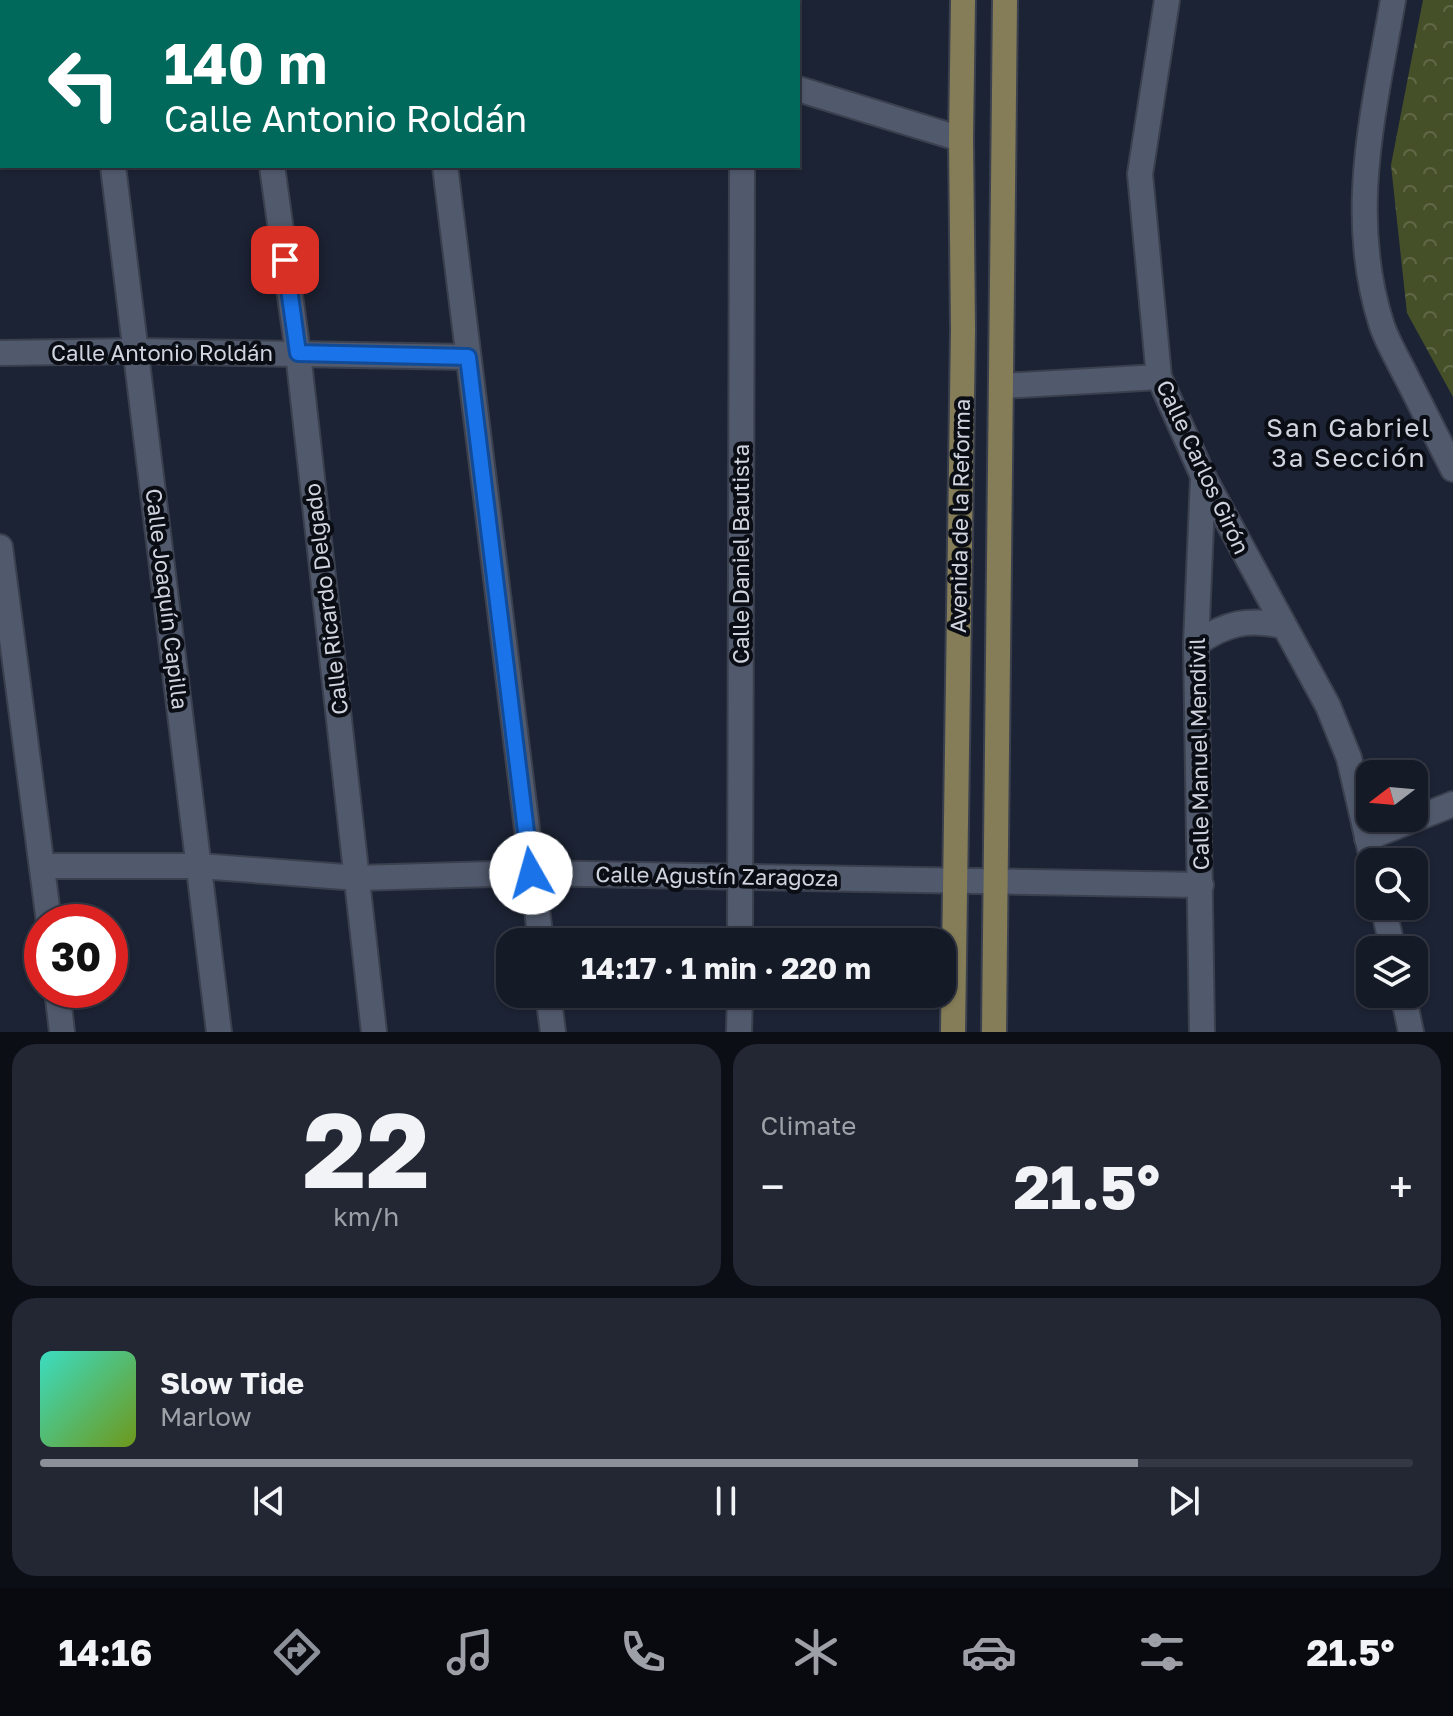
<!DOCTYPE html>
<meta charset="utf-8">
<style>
body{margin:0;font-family:"Golos Text",sans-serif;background:#222733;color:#f1f3f6;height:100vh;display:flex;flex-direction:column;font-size:30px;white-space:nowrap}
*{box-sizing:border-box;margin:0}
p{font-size:26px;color:#9da1a7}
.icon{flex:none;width:44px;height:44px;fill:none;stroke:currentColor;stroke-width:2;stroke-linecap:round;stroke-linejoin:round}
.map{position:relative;height:1032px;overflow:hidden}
.drawer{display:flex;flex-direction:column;gap:12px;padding:12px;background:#0c0e15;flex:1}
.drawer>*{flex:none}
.guide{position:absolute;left:0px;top:0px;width:800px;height:168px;box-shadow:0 2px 6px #0004,0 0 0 2px #343844;background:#00695c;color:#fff;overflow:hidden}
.needle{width:52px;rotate:254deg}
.tools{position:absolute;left:1356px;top:760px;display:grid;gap:16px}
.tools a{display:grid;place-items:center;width:72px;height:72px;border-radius:16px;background:#151a27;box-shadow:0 2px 6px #0004,0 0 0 2px #343844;font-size:40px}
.speed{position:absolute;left:24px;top:904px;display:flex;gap:16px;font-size:40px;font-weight:700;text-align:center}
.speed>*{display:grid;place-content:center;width:104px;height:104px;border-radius:50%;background:#151a27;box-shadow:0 2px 6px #0004,0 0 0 2px #343844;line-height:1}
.speed .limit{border:12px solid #d22;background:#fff;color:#111}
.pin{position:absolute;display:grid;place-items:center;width:68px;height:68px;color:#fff;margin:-34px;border-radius:16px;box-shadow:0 4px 12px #0006}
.me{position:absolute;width:88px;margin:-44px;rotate:353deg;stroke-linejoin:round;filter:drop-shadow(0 0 6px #0008)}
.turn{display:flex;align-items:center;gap:28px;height:168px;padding:0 32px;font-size:36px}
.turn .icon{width:104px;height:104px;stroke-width:2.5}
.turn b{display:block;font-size:56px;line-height:68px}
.big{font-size:60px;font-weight:700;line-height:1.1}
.drawer .tile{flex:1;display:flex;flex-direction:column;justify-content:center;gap:12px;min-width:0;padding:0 28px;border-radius:24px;background:#222733}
.drawer .dial{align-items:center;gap:0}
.dial b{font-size:104px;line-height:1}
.song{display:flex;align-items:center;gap:24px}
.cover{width:96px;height:96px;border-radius:12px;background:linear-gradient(135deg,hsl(170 70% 55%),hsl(80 70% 35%))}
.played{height:8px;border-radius:4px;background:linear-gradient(90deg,#8c9099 80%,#343844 80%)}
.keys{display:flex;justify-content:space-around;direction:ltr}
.heat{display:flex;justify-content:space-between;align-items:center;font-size:44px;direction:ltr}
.drawer .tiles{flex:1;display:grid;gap:12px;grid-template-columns:1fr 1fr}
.tile:last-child{grid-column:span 2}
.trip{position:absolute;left:496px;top:928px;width:460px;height:80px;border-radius:24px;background:#151a27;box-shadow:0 2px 6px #0004,0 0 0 2px #343844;font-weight:700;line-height:80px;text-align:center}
.dock{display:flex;height:128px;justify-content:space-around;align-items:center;background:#080a10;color:#9da1a7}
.dock .icon{width:56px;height:56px}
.dock .on{color:#8c9099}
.dock b{font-size:36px;color:#f1f3f6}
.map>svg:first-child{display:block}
</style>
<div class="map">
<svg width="1453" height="1032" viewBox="0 0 1453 1032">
<defs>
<pattern id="forest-crowns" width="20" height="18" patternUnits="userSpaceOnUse" patternTransform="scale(2)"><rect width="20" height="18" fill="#465028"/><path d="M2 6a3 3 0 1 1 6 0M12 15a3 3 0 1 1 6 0" fill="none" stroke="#606847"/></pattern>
</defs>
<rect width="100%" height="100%" fill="#1c2334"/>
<!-- forest -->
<polygon fill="url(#forest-crowns)" points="1423,0 1453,0 1453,397 1407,313 1391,165"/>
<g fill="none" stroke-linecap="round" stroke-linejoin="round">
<defs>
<g id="minor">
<polyline points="92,0 92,2"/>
<polyline points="250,0 250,2"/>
<polyline points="425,0 426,2"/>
<polyline points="474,0 482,2"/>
<polyline points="1167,0 1140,174 1159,377 1203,476 1328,706 1349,758 1373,862"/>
<path d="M1393,0C1374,111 1346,215 1382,326C1388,343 1398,360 1406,376C1422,407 1437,438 1453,469"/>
<polyline points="798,89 961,139"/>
<polyline points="113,166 219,1032"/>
<polyline points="272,166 298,353 374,1032"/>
<polyline points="445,166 541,942"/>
<polyline points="0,353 136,351 468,357"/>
<polyline points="1002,386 1159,377"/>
<polyline points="0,547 49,922"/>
<path d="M1196,644C1225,623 1249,618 1283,626"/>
<polyline points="1367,838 1453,804"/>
<polyline points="42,866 200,866 358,878 531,873 1201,885"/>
<polyline points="1383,906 1393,950"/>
<polyline points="740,942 742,166"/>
<polyline points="57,990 62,1032"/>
<polyline points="548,994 553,1032"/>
<polyline points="1403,994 1411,1032"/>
<polyline points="739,1032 740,994"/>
<polyline points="1202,1032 1196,644 1203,478"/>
</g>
<g id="major">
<polyline points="953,1032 963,329 961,139 963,0"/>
<polyline points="994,1032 1005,0"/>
</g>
</defs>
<!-- minor casing -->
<use href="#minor" stroke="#3b404e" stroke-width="28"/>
<!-- major casing -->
<use href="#major" stroke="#3b404e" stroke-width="28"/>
<!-- minor -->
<use href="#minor" stroke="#515a6d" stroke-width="24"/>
<!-- major -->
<use href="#major" stroke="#857d57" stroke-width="24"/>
</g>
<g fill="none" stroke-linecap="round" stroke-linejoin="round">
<defs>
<polyline id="route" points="285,260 298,353 468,357 531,873"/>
</defs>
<!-- route casing -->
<use href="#route" stroke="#114b97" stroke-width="20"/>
<!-- route -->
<use href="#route" stroke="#1a73e8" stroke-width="14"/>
</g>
<g text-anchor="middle" stroke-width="8" stroke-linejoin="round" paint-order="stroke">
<!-- street labels -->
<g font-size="22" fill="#cfd4df" stroke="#0a0d14">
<text x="162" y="361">Calle Antonio Roldán</text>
<text transform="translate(1203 467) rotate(65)" y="8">Calle Carlos Girón</text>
<text transform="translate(960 516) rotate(-89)" y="8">Avenida de la Reforma</text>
<text transform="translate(741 554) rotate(-90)" y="8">Calle Daniel Bautista</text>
<text transform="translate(167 599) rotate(83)" y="8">Calle Joaquín Capilla</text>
<text transform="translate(326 599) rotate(-97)" y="8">Calle Ricardo Delgado</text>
<text transform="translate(1199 754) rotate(-91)" y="8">Calle Manuel Mendivil</text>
<text transform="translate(717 876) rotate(1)" y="8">Calle Agustín Zaragoza</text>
</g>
<!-- quarter labels -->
<g font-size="26" letter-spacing="2" fill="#cfd4df" stroke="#0a0d14">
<text x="1349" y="437">San Gabriel<tspan x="1349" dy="30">3ª Sección</tspan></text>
</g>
</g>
</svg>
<div class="tools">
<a><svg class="needle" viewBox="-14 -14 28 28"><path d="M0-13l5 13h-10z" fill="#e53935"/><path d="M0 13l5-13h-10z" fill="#9da1a7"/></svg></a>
<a><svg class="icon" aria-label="search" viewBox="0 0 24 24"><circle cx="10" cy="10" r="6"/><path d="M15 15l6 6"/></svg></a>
<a><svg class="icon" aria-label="layers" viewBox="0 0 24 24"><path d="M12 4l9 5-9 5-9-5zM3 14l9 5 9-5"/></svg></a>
</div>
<div class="speed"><div class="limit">30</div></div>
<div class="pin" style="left:285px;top:260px;background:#d93025"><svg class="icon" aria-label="arrive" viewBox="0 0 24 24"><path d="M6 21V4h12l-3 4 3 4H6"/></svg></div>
<svg class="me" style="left:531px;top:873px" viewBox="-20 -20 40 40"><circle r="19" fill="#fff"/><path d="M0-13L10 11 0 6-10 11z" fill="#1a73e8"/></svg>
<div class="trip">14:17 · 1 min · 220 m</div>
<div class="guide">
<div class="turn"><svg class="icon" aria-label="left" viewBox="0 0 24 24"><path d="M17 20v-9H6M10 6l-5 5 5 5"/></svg><div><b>140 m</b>Calle Antonio Roldán</div></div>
</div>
</div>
<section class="drawer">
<div class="tiles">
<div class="tile dial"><b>22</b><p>km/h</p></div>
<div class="tile"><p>Climate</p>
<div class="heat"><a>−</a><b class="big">21.5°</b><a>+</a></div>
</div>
<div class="tile">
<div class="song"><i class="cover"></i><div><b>Slow Tide</b><p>Marlow</p></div></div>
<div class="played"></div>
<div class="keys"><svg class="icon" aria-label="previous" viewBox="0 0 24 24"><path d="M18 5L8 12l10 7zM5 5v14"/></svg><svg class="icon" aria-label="pause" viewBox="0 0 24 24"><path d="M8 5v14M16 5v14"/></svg><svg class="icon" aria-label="next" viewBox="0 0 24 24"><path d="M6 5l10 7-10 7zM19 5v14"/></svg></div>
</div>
</div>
</section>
<nav class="dock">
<b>14:16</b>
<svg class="icon on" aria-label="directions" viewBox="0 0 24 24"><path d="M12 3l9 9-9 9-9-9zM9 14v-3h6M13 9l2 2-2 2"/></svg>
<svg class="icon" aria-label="music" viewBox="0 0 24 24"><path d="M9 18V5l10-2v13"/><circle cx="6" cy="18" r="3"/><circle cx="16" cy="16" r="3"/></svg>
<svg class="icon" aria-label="phone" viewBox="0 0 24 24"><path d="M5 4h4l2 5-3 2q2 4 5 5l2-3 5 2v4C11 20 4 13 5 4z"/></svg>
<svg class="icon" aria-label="climate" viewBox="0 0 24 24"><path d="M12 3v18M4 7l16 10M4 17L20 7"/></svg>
<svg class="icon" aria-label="car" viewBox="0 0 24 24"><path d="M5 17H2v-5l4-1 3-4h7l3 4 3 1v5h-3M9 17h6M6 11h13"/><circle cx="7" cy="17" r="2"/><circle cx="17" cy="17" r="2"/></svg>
<svg class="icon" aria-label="filters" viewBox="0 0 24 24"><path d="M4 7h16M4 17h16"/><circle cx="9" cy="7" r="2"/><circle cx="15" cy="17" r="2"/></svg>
<b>21.5°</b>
</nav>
